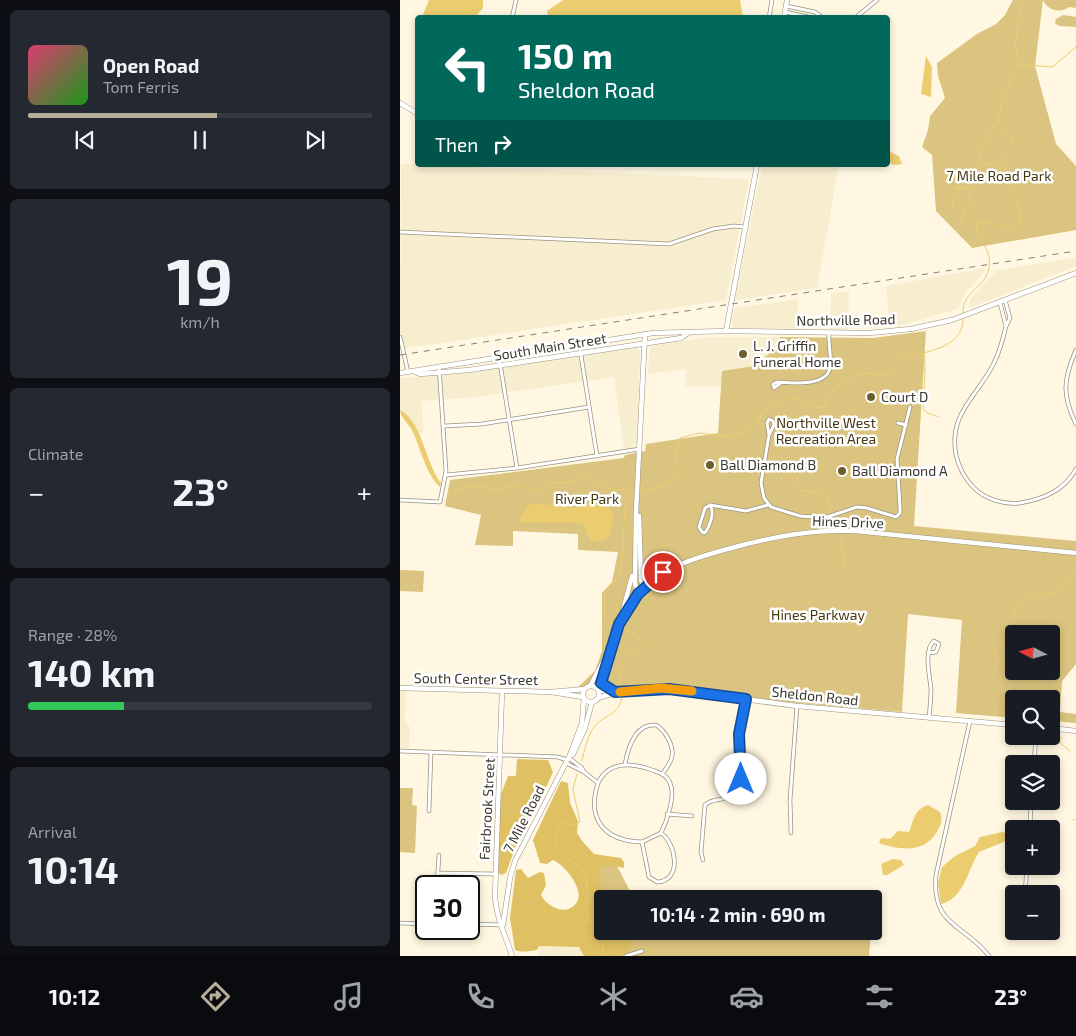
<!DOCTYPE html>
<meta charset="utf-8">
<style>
body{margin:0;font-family:"Exo 2",sans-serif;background:#242831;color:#f1f3f6;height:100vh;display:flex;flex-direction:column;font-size:19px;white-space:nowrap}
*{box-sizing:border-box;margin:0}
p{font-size:16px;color:#9ea1a6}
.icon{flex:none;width:28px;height:28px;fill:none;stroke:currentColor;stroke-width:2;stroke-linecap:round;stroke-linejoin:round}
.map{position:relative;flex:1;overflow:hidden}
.side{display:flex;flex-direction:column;gap:10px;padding:10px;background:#0d0f14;width:400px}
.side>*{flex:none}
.top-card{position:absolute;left:15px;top:15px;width:475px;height:152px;border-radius:5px;box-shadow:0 2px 8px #0003;background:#00695c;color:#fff;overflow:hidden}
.needle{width:32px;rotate:276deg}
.controls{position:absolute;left:605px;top:625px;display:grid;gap:10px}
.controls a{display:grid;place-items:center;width:55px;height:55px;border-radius:5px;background:#171b24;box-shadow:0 2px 8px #0003;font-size:25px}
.speed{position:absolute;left:15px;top:875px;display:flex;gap:10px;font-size:25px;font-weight:700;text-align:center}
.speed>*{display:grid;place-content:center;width:65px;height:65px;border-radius:50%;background:#171b24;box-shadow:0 2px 8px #0003;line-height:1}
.speed .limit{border:2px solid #111;border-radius:8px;background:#fff;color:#111}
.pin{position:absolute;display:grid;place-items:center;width:42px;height:42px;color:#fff;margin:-21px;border:2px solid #fff;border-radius:50%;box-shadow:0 1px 5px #0007}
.me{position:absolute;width:55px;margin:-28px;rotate:0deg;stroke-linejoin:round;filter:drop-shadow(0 0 4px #0008)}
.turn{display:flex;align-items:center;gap:18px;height:105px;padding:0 20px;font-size:22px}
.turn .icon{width:65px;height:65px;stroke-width:2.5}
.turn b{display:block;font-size:35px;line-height:42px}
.then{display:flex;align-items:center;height:48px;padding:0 20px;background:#0003;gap:10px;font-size:19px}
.big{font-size:38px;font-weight:700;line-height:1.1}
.side .widget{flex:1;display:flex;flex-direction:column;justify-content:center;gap:8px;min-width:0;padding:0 18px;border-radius:8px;background:#242831}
.side .dial{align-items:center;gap:0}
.dial b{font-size:65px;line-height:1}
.song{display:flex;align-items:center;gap:15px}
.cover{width:60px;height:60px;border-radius:8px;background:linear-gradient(135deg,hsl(340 70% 55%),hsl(120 70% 35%))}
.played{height:5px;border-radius:2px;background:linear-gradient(90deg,#b6b09b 55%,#363941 55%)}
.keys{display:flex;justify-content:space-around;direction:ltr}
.heat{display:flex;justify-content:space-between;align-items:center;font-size:28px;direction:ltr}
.charge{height:8px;border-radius:4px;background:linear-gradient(90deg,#34c759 28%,#363941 0)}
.trip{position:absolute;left:194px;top:890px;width:288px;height:50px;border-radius:5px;background:#171b24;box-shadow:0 2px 8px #0003;font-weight:700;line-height:50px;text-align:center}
.dock{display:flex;height:80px;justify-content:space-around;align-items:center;background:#090b0e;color:#9ea1a6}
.dock .icon{width:35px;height:35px}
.dock .current{color:#b6b09b}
.dock b{font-size:22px;color:#f1f3f6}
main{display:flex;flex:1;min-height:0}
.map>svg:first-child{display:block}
</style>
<main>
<section class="side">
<div class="widget">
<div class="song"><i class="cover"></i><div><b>Open Road</b><p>Tom Ferris</p></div></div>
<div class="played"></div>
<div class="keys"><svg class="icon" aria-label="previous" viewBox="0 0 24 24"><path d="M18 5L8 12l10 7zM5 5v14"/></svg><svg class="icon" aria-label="pause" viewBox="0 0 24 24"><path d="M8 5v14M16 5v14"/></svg><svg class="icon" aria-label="next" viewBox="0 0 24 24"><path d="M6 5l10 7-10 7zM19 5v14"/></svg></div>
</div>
<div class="widget dial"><b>19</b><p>km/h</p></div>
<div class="widget"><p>Climate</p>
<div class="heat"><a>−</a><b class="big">23°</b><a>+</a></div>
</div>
<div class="widget"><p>Range · 28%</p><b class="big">140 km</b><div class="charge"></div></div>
<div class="widget"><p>Arrival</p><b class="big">10:14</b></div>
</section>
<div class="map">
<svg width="676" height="956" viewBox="0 0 676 956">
<rect width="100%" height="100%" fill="#fff7e1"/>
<!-- built -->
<g fill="#f7eed0">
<polygon points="1,164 349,179 326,300 0,349"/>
<polygon points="362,165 439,165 417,288 335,300"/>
<polygon points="676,258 676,266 569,308 571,298 597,270"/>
<polygon points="585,268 585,271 565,293 558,309 490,328 486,286"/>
<polygon points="449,291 448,330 430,329 431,293"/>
<polygon points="398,299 398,329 335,328 331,324 335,308"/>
<polygon points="311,337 380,337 380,345 354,366 323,371 321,386 285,387 286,369 248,374 250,346"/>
<polygon points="235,347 240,351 237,442 231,449 224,450 214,377 74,397 22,401 23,433 19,433 11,420 0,410 0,378 75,372"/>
<polygon points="0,691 6,691 5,719 10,728 9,748 0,748"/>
<polygon points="139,946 193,947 193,956 138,956"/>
</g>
<!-- green -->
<g fill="#dbc47f" fill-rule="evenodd">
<path d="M613,0H676V8L669,7C660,14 647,10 643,0L635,66L656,144L676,166V230L572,248L536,211L532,155L522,147L528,130L530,116L545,98L538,76L537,63L577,34L596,24L605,15Z"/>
<polygon points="663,15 676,17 676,27 659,26 655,23 656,19"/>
<path d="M526,331L514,526L676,541V664L662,681L660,712L676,714V723L651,721V699H614V718L556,713L562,620L508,614L502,712L373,701L269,685L178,687L195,671L202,651V593L212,582L218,552L178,550V534L113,531V546L75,545L81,515L45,506L50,480L224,458L225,455L245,451L246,444L318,433L322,371L354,366L380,345V337L473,338ZM614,634H651V671H614Z"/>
<polygon points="0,570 24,571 23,592 0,591"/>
<polygon points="0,788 13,788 12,805 17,806 15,853 0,852"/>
<polygon points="184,862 216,864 234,899 202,899 202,931 471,931 469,956 199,956"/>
</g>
<!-- forest -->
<g fill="#dfc163">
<polygon points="117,759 148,760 153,772 136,809 119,837 106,873 101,875 97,871 101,794 108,776 116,776"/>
<path d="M161,781L168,783L170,803L178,821L177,833L183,842L194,854L221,858L224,862V868C214,867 208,862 199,870C197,881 203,890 210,899H202V931H229L231,945L227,953L215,956H184L179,947L139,946L137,950C129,951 122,953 115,950L110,918L116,870L121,869L128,878L140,872L144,873L146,885L141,895C148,908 169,918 178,900C183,888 164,864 153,860L147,864L140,863L133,840Z"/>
</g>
<!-- water -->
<g fill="#ebcd6f">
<polygon points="29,0 83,0 83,8 75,17 22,17"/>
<polygon points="163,0 340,0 343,17 148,17 147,11"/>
<polygon points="526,56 532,67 531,97 521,94"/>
<polygon points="488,151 499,156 502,164 494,165 488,162"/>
<path d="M0,410C23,422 25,463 41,483L40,487C26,475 20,446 12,430C8,423 0,417 0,410Z"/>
<polygon points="135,503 173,508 193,503 207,505 214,515 209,537 200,541 190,541 184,525 178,523 118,522 127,506"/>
<path d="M528,805L540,812C543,819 541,824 538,830C526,853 501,851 479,843L481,838L490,839L498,831L509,832C514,821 513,810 528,805Z"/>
<path d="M602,832L606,833V841L579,852C568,869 564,899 541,904L538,883L542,867L555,856L575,846L580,837Z"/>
<polygon points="493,859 501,860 504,865 487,875 483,875 481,864"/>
</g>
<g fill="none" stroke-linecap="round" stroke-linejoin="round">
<!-- stream -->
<g stroke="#ebcd6f" stroke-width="1">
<path d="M620,6C620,24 609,50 622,66"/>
<polyline points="621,6 623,0"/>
<polyline points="598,120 601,127 611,135 611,144 606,152 605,167"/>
<polyline points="558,165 556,179 559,188"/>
<path d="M552,188H570C580,178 595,179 601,165"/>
<polyline points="552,207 554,196 561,188"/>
<polyline points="561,225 563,214 569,203 570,188"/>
<path d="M563,313C562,292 583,289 588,271C595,248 574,240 577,223L589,222L610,228L621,221L615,191L605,168L595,164L581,165L579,152L598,119L604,95L617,67L628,65L652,67L676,47"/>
<path d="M524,354C527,366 522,406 524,410C527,414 535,415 539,417"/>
<polyline points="397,476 398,490 423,493 428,498 428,503 432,512"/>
<polyline points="54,490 78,486 96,490 115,485 134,491 153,483 169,483 185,475 207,488 236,491"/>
<path d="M240,491L260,487L281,475L282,470L275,461L280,438L299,433L327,436L340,434L358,423L364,410C372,408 392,396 398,398C409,402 411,410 424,407C434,380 458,368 485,376L493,369L498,360C521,351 565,351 563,317"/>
<polyline points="437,518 438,523"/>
<polyline points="441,537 443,558 446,567"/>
<polyline points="447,572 448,575"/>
<path d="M216,625L207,621C204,613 203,598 207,590C211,583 218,580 220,571C227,545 220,517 229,491"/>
<path d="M220,627L237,635L241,645C238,649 235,649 231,652C218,660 221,678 222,691"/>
<polyline points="614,669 598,663 593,651 610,640 616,610 621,603 628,599 655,592 669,577 676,573"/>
<polyline points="618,671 652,694 656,704 656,727"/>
<polyline points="656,731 661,738 659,742 670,751"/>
<path d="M182,761C184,751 188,735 194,727C203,715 222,714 222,695"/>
<path d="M177,774L173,789L180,822L173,825L161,821C143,861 176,853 185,877C190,891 185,906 188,920L202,925"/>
<polyline points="673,820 676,819"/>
<polyline points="202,956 204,931"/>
</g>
<defs>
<g id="street">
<polyline points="386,6 415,12 423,18"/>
<polyline points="385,12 413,18"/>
<polyline points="112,18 116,0"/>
<polyline points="369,18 372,0"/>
<polyline points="455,18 477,0"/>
<polyline points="0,232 269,244 313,229 334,226 345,227"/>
<polyline points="600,303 606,326 610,318 605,300"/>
<path d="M606,326C603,339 600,351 594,363C578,396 548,413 556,455C559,468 564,478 574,488C585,499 604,505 620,503C643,499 664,491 676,469"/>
<polyline points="0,337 8,372"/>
<polyline points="179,343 197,456"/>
<path d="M676,350C663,380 662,395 676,424"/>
<polyline points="99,357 117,468"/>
<path d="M382,382L374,388L373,384L377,382C391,383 426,387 430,368C432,358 428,344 429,333"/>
<polyline points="498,423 506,425"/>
<polyline points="44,426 82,424 189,407"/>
<polyline points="369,435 367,423 369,419 373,421 374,425 369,435 361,483 364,498 371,507 400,516 415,517 427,517 457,507 467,508 496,517 500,513 500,507 497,459 510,407"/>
<polyline points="46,475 117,468 240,449"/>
<polyline points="0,500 40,502 46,471 39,366"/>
<path d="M310,505C315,512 310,526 305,533L302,532L299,527L305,508Z"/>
<polyline points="310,505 346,511 368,505"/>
<path d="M529,718C530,708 531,698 531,689C530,677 523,650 534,641L539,644L536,652L529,653"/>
<path d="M570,721L536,875C531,927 565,924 589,956"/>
<polyline points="0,751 158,757 167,760"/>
<polyline points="166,763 184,772 182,768 169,758"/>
<path d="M225,764C228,748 235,723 256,725C265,730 274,746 272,756C271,763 266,769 262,774"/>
<polyline points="634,764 636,736"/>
<path d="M184,772L198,783C186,820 205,841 242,842L261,833C267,821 276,795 270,783C267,775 260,773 252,770C232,763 209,760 198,783"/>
<polyline points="29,811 31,752"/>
<polyline points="267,814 292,816"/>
<polyline points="630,829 631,801"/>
<polyline points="391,833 390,800 397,706"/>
<path d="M242,842L249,877L257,882C283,881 276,843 261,833"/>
<path d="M303,860L301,852L305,805C313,797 326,803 336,791C349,775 338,752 339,734C340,722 343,711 346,699"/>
<polyline points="38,873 95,874"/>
<polyline points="37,884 39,855"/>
<polyline points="625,894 627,866"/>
<polyline points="0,923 26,924"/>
<polyline points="69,924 103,925"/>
<polyline points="625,931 626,936"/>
<polyline points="226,956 242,951"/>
</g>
<g id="secondary">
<polyline points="384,18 387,0"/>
<polyline points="0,103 18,114"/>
<polyline points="326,331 357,165"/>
<polyline points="15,372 20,374 69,370 281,338 287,334"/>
<polyline points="0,373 253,333 326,331 469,333 511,329 552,320 676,273"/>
<polyline points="239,516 241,580 244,588"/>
<polyline points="239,594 235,584 236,512 245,334"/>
<polyline points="222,614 232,576"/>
<circle cx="191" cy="694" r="8"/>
<polyline points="190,686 211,647"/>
<polyline points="0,688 151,692 183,697"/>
<path d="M198,689C206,662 214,627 230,604C256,567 297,557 339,546C378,536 415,529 456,531L676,553"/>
<polyline points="198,690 215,693 269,689 397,706 614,725"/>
<path d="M102,691L95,896C96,917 106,937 112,956"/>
<polyline points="151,692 185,689"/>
<polyline points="198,698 215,693"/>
<polyline points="651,728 676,731"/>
<polyline points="170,755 173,754 185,728 192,702"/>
<polyline points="103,925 110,878 115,861 170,755 182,723 184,698"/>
</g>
</defs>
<!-- street casing -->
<use href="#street" stroke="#9a937f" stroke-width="4.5"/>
<!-- secondary casing -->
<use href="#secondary" stroke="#9a937f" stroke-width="5.5"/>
<!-- street -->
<use href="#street" stroke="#fff" stroke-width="3"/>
<!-- secondary -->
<use href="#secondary" stroke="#fff" stroke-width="4.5"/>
<!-- rail -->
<polyline stroke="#868173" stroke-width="1" stroke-dasharray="6 6" stroke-linecap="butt" points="0,355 676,251"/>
</g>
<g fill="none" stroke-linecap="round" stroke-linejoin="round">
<defs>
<polyline id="route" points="263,572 238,594 219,624 201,683 215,692 269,689 346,699 339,734 341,779"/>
</defs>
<!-- route casing -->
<use href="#route" stroke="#114b97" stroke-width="12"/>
<!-- route -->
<use href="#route" stroke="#1a73e8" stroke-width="9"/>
<!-- slow -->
<polyline stroke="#f59e0b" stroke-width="9" points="220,692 261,688 292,691"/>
</g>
<!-- markers -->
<g fill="#6e5e2c" stroke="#fff" stroke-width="2">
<circle cx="343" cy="354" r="5"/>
<circle cx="471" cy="397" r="5"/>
<circle cx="310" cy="465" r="5"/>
<circle cx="442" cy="471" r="5"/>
</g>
<g text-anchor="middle" stroke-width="5" stroke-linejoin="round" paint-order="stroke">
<!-- park labels -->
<g font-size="14" fill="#44380f" stroke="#fff">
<text x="599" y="181">7 Mile Road Park</text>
<text x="426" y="428">Northville West<tspan x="426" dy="16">Recreation Area</tspan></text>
<text x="187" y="504">River Park</text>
<text x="418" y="620">Hines Parkway</text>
</g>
<!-- street labels -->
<g font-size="14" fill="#3b382f" stroke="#fff">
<text transform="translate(446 320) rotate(-1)" y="5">Northville Road</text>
<text transform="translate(150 347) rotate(-9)" y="5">South Main Street</text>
<text transform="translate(448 522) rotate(2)" y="5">Hines Drive</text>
<text transform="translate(76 679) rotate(1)" y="5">South Center Street</text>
<text transform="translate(415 696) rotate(6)" y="5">Sheldon Road</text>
<text transform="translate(87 809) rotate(-87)" y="5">Fairbrook Street</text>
<text transform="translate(124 819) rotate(-63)" y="5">7 Mile Road</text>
</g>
<!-- poi labels -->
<g font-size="14" fill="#3b382f" stroke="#fff" text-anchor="start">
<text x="353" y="351">L. J. Griffin<tspan x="353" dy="16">Funeral Home</tspan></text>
<text x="481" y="402">Court D</text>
<text x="320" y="470">Ball Diamond B</text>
<text x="452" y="476">Ball Diamond A</text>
</g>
</g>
</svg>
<div class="controls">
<a><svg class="needle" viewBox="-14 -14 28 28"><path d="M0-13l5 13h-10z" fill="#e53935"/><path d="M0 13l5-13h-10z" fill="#9ea1a6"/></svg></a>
<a><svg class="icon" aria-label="search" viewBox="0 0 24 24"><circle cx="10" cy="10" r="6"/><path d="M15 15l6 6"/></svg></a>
<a><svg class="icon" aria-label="layers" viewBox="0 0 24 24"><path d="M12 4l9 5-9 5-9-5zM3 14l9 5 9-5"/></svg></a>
<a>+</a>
<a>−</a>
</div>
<div class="speed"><div class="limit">30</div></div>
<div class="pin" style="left:263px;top:572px;background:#d93025"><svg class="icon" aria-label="arrive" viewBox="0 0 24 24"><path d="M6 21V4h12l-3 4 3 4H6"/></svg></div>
<svg class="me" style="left:341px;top:779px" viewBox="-20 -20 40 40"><circle r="19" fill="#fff"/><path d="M0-13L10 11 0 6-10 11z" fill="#1a73e8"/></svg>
<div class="trip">10:14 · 2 min · 690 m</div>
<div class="top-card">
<div class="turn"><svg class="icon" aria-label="left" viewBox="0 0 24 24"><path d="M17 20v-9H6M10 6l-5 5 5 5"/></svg><div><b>150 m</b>Sheldon Road</div></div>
<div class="then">Then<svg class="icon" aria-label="right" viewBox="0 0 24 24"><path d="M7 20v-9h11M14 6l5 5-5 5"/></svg></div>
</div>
</div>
</main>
<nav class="dock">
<b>10:12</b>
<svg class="icon current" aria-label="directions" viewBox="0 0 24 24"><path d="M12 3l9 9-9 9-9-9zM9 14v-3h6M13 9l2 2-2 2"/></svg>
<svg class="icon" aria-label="music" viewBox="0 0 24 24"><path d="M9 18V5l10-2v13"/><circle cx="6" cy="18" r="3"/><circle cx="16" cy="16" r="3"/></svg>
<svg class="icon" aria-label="phone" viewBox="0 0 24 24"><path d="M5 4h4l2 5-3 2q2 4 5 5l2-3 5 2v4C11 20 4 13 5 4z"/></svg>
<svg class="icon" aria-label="climate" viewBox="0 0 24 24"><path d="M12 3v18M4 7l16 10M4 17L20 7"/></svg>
<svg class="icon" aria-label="car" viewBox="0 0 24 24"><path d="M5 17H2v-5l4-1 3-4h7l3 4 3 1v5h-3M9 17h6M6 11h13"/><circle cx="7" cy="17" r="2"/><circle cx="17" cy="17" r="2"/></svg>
<svg class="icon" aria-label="filters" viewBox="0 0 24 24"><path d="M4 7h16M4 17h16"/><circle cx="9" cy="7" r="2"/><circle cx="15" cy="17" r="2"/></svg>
<b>23°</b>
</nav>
